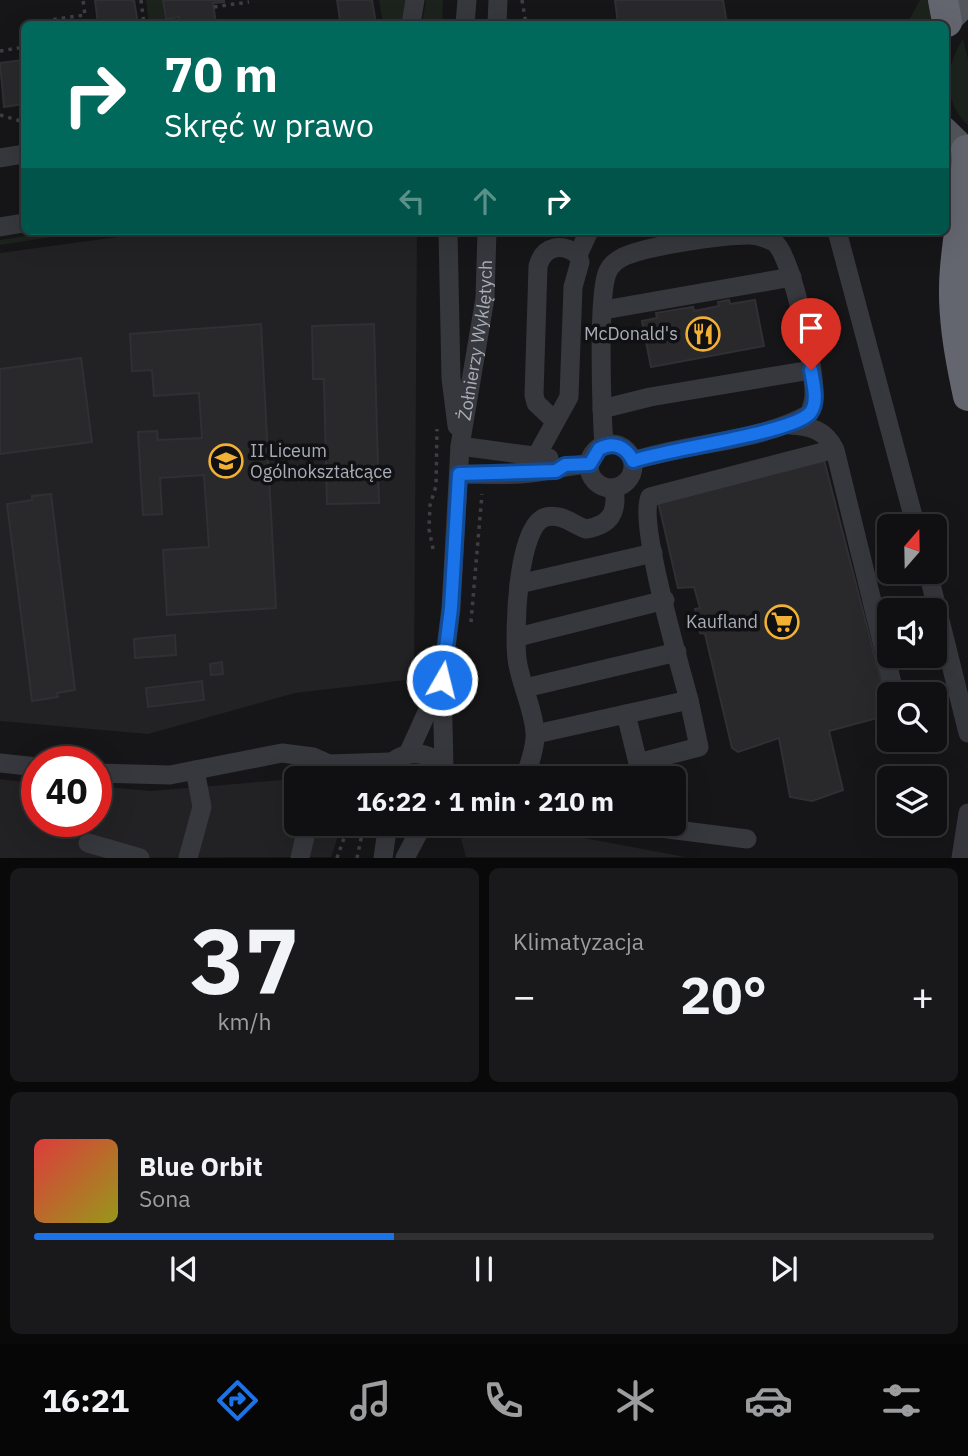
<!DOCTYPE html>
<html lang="pl">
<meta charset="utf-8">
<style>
body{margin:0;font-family:"IBM Plex Sans",sans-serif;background:#19191b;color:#f1f3f6;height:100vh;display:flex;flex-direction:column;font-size:26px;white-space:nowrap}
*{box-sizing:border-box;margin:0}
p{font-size:23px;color:#9c9d9f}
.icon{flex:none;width:38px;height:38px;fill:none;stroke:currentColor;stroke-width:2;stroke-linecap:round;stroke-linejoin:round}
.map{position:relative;height:858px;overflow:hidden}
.panel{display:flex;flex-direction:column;gap:10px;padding:10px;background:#09090a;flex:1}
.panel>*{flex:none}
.guide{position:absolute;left:21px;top:21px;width:928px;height:214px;border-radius:10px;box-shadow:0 7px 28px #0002,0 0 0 2px #303032;background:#00695c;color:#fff;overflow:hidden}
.needle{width:46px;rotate:20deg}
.fabs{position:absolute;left:877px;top:514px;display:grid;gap:14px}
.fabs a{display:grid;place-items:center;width:70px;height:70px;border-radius:10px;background:#101012;box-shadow:0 7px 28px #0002,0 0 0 2px #303032;font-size:35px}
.speed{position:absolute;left:21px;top:746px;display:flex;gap:14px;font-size:35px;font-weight:700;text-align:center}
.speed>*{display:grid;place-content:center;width:91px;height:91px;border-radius:50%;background:#101012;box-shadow:0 7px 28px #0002,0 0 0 2px #303032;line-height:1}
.speed .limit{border:10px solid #d22;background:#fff;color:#111}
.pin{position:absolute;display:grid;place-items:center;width:60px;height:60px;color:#fff;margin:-72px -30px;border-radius:50% 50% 50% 0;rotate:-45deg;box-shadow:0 0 7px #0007}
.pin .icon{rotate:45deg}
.me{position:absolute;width:77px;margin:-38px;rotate:8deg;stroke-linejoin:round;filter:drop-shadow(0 0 5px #0008)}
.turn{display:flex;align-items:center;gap:24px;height:147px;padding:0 28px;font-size:32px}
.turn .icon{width:91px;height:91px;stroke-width:2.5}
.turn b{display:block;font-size:49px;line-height:60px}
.lanes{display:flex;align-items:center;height:66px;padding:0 28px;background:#0003;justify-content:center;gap:35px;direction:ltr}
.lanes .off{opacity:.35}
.big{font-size:52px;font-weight:700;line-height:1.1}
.panel .card{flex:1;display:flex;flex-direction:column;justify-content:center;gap:10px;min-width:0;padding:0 24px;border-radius:10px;background:#19191b}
.panel .dial{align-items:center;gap:0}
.dial b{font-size:91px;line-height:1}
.song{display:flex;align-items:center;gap:21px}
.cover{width:84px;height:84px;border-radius:10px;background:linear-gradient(135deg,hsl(0 70% 55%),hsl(60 70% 35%))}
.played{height:7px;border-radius:4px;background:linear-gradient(90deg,#1a73e8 40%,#303032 40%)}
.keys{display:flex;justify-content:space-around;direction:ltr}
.heat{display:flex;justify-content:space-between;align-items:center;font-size:38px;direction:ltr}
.panel .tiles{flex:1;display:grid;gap:10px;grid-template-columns:1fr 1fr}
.card:last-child{grid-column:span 2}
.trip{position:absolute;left:284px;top:766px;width:402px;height:70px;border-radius:10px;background:#101012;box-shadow:0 7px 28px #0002,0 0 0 2px #303032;font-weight:700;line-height:70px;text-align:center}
.dock{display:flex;height:112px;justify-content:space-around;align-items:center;background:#060607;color:#9c9d9f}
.dock .icon{width:49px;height:49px}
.dock .selected{color:#1a73e8}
.dock b{font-size:32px;color:#f1f3f6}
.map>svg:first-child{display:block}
</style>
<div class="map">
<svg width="968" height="858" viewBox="0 0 968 858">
<rect width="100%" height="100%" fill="#161618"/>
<!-- built -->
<g fill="#222225">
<polygon points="162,231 417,231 414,679 295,693 148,734 0,721 0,253"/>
<polygon points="0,779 31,783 30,801 37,802 37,821 96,821 96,786 151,791 282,780 296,784 296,824 342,824 331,857 0,858"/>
<polygon points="487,825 521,826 685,857 466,857 461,839"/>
</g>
<!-- green -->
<g fill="#1c231d">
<polygon points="146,0 162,0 165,21 173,20 174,24 149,24"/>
<polygon points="379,0 406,0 403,24 383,24"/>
<polygon points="426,0 443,0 442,24 422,24"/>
<polygon points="920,0 930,0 930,24 907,24"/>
<path d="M963,39L968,59V125C942,101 945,66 963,39Z"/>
<polygon points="57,231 90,231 0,245 0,240"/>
<polygon points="417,767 431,773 435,779 395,779 403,771"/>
</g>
<!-- building -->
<g fill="#29292c" stroke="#303034" stroke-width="2">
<polygon points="95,0 134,0 138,24 98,24"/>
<polygon points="163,0 224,0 224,2 213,3 216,24 180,24 179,17 166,19"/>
<polygon points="337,0 372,0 376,24 307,24 340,20"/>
<polygon points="615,0 723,0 727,24 618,24"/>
<polygon points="24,60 24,104 4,107 0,63"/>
<polygon points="729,300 730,304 755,300 764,346 651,367 642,321 657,318 656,313 693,307 694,311 719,306 718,302"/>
<polygon points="261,324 276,608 167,615 163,550 209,547 204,475 160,478 162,514 143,515 138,432 157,431 158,440 202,438 199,393 154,396 152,370 132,371 130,334"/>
<polygon points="374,324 379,503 327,504 324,379 313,379 312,326"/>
<polygon points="81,358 92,442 0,454 0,369"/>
<polygon points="824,460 888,708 885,716 829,731 843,790 812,801 790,797 779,738 738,752 732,748 705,634 700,633 695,609 700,608 694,587 678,588 658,501"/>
<polygon points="51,494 75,690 57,693 58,697 32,701 7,504 32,500 32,496"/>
<polygon points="175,635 176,655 135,658 134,639"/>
<polygon points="222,662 223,674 211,675 210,664"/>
<polygon points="202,681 204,700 148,707 146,688"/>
</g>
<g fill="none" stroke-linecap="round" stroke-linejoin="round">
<!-- path -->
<g stroke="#3d3f44" stroke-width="3.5" stroke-dasharray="3.5 5" stroke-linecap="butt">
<polyline points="141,0 144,24"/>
<polyline points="522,0 526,24"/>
<polyline points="214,7 249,2"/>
<polyline points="50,24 49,20 85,15 83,0"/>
<polyline points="0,51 24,47"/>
<polyline points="0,115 24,122"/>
<polyline points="433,549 429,529 430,505 436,486 437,429"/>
<polyline points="471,622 482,494"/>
<polyline points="440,830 450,824"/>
<polyline points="337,858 349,824"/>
<polyline points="357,858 362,834"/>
</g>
<!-- minor -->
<g stroke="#37383d" stroke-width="19">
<polyline points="411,24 415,0"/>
<polyline points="465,24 467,0"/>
<polyline points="497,24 498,0"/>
<polyline points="0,158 24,154"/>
<polyline points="0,227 24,223"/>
<polyline points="448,231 451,378 457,426"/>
<polyline points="837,231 916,527"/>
<polyline points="604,310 792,277"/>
<polyline points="602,409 650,397 811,370"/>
<path d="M555,421L536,403L534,395L538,266C544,245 562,243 578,255"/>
<path d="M790,425C810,426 826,430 835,450"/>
<circle cx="611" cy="466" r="22"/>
<polyline points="460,446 549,458"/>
<path d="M604,446C602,417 597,292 608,271C611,265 617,260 623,257C646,246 722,235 748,235C757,235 766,238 774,242C792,254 815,369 814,394C814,401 812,407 809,414C756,443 689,442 633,461"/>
<polyline points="537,455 569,397 573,287 580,262 578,255 589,231"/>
<path d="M459,474C482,474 507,476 531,473C552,471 568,465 590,464"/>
<polyline points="928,572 968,733"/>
<polyline points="519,584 653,553"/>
<polyline points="518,637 665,600"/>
<polyline points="525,688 677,652"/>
<polyline points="626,714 638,763 699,747 689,700"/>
<path d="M536,734L689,700C680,666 637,520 650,497L831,450L836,454L895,695"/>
<polyline points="408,754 438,688"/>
<polyline points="0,763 37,767"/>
<polyline points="329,764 390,762"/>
<path id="s1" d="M444,768L442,680L451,608L460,446L485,298L487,231"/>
<polyline points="96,773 170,775 282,753 313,757 329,764 348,779"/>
<path d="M380,779C391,749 431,744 447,773"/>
<path d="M523,779C529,768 536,745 535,732C533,707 520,683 517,659C514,632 517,524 546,517C561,513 572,524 586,529C611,525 618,512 614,488"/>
<polyline points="604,824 645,826 747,839"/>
<polyline points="88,843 140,858"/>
<polyline points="188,858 202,807 195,770"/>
<polyline points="300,858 308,824"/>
<polyline points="383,858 388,824"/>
<polyline points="405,858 422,826"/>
<polyline points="961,858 968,813"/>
</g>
<!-- major -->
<g stroke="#53555c" stroke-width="24">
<polyline points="945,25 968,3"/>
<polyline points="945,129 968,151"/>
</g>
<!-- highway -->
<g stroke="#63666e" stroke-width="30">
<polyline points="943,0 947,22"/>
<path d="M966,150C968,189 958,229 955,268C951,311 959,354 968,396"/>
</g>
</g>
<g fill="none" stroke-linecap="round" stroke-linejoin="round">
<defs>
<path id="route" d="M442,680L451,608L459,474L556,471L565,465L590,464L599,449C613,441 626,446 633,461C666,449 793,433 810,413C819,402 813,383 811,370"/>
</defs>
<!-- route casing -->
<use href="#route" stroke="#114b97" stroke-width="18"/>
<!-- route -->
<use href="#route" stroke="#1a73e8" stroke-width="12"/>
</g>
<!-- icons -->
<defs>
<symbol id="restaurant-ring" viewBox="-11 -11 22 22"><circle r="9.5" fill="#111113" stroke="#f2b134" stroke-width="1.5"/><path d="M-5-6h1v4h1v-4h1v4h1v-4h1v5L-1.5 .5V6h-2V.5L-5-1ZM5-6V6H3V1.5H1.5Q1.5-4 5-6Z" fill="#f2b134"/></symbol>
<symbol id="school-ring" viewBox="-11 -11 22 22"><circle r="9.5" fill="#111113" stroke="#f2b134" stroke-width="1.5"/><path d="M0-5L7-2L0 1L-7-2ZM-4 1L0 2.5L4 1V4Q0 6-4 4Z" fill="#f2b134"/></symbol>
<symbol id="supermarket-ring" viewBox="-11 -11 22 22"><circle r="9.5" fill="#111113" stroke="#f2b134" stroke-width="1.5"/><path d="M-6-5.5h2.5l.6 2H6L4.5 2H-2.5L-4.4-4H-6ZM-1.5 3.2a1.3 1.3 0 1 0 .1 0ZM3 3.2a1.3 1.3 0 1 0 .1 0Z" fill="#f2b134"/></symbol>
</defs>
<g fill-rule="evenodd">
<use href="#restaurant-ring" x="684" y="315" width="38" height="38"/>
<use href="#school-ring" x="207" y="442" width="38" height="38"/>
<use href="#supermarket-ring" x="763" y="603" width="38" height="38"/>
</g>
<g text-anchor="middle" stroke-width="7" stroke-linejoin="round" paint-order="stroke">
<!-- poi labels -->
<g font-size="18" fill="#a8adb8" stroke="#111113" text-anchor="end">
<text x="678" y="340">McDonald's</text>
<text x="250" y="457" text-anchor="start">II Liceum<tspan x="250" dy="21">Ogólnokształcące</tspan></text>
<text x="758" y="628">Kaufland</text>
</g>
<!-- street labels -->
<g font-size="18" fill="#a8adb8" stroke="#111113">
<text dy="6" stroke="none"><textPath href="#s1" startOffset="430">Żołnierzy Wyklętych</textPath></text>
</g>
</g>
</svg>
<div class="fabs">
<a><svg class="needle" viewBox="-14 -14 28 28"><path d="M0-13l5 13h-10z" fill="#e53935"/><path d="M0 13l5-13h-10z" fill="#9c9d9f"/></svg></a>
<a><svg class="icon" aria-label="sound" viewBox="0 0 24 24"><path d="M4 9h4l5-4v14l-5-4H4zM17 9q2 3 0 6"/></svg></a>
<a><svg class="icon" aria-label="search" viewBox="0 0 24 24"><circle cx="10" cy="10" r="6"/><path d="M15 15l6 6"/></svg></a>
<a><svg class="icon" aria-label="layers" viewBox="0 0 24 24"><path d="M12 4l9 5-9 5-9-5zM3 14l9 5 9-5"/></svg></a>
</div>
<div class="speed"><div class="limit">40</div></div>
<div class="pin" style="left:811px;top:370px;background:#d93025"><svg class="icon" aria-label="arrive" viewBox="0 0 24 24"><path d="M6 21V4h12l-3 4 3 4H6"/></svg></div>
<svg class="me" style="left:442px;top:680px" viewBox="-20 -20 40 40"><circle r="17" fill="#1a73e8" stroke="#fff" stroke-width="3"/><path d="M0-11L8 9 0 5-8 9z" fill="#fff"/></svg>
<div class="trip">16:22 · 1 min · 210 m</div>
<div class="guide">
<div class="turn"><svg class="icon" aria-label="right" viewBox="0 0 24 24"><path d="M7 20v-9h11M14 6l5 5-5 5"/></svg><div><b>70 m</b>Skręć w prawo</div></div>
<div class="lanes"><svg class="icon off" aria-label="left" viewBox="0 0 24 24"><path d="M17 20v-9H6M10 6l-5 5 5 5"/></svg><svg class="icon off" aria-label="ahead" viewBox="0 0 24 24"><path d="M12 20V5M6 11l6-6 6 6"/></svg><svg class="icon" aria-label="right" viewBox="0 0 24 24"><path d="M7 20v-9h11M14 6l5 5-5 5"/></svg></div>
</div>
</div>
<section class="panel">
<div class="tiles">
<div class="card dial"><b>37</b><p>km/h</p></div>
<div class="card"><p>Klimatyzacja</p>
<div class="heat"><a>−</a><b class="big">20°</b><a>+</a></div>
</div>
<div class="card">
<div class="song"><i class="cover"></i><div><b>Blue Orbit</b><p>Sona</p></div></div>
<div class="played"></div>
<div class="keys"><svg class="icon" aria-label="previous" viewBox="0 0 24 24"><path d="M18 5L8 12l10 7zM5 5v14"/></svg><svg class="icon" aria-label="pause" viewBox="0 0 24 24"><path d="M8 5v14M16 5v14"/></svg><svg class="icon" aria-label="next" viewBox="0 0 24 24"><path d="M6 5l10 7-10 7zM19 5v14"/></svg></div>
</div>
</div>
</section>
<nav class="dock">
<b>16:21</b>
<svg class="icon selected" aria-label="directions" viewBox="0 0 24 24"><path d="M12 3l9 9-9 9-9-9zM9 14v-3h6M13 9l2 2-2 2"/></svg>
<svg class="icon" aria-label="music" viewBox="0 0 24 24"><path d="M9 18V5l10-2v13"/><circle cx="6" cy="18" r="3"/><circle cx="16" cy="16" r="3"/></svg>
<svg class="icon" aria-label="phone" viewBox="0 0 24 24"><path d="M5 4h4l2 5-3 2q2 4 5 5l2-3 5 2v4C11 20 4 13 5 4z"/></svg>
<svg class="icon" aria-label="climate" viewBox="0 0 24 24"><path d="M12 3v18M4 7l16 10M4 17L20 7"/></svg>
<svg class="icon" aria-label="car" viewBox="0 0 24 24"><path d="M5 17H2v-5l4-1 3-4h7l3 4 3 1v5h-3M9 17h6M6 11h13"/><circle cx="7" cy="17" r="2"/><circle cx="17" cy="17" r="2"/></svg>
<svg class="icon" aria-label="filters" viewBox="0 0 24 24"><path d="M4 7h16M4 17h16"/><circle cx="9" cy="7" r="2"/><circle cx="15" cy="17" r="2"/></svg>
</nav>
